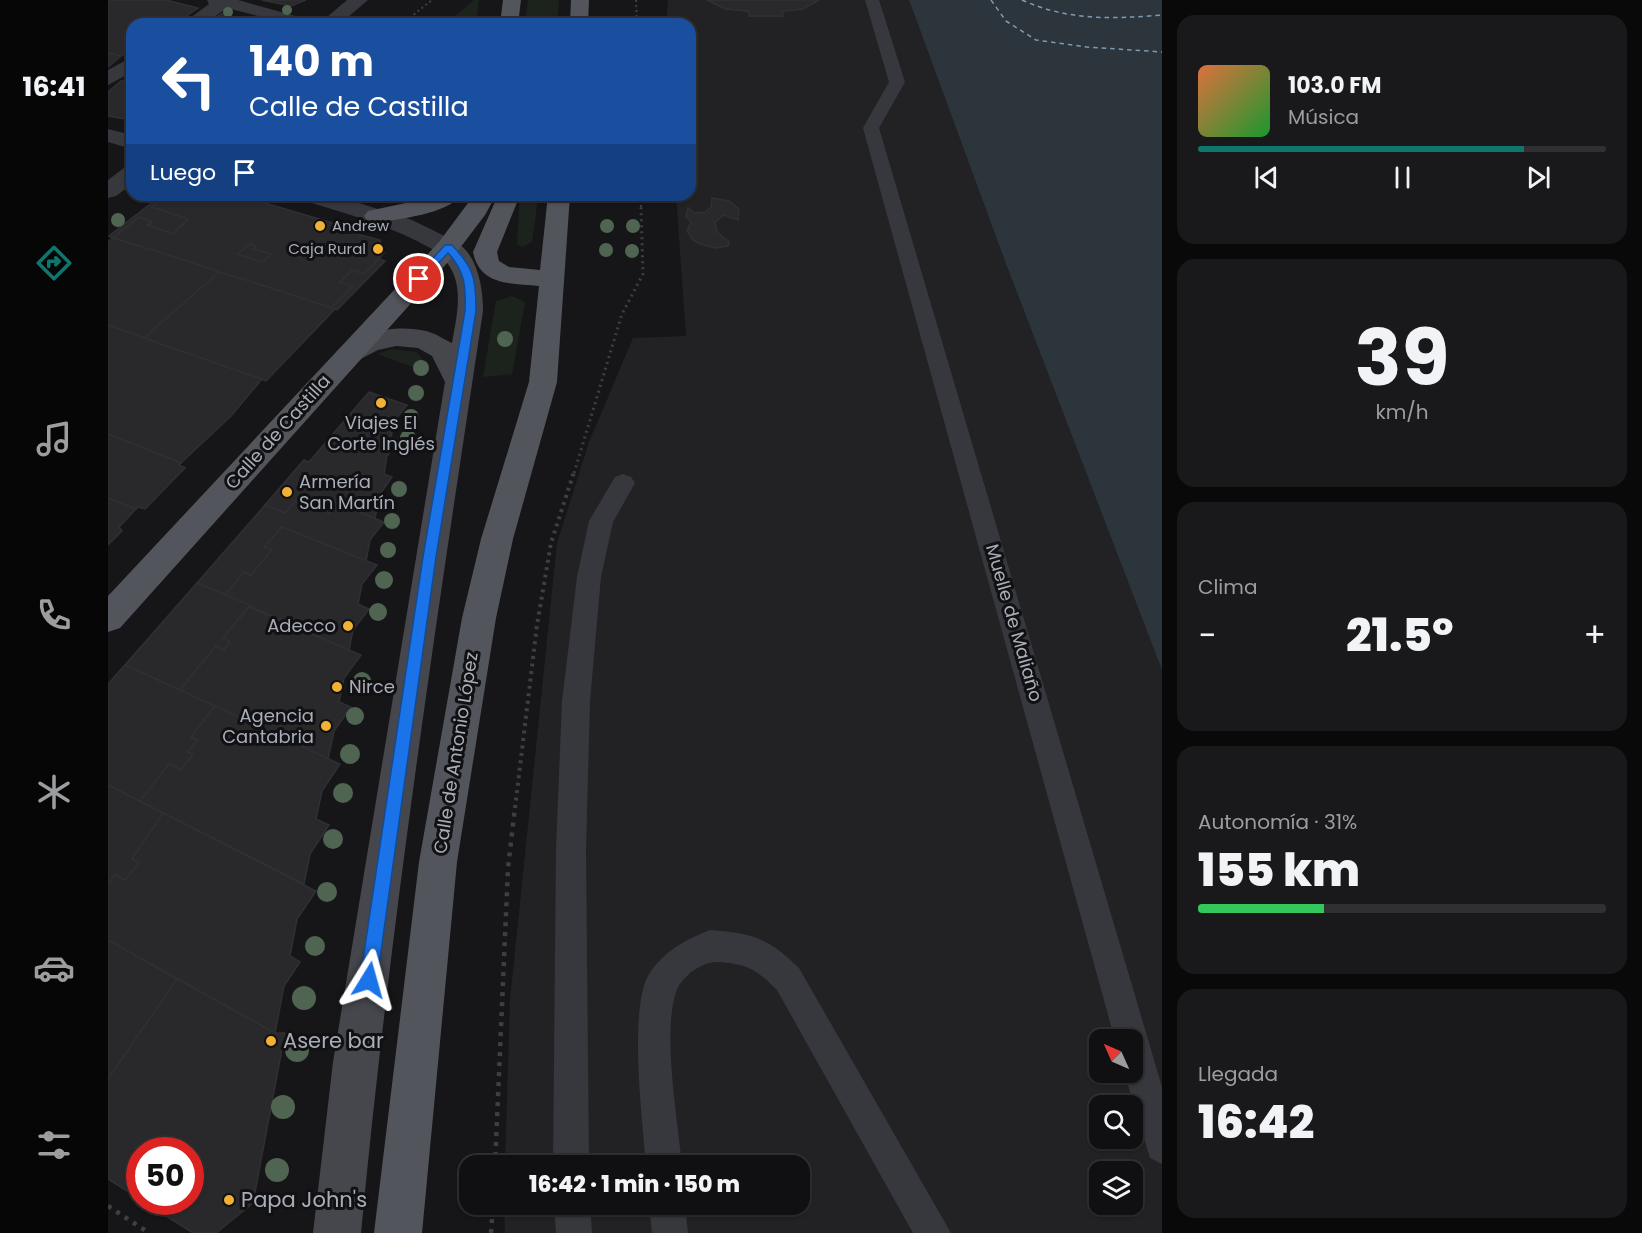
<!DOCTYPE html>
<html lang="es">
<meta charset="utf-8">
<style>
body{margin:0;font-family:Poppins,sans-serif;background:#19191b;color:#f1f3f6;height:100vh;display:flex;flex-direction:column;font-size:22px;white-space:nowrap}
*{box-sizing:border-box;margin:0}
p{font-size:20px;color:#9c9d9f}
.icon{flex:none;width:33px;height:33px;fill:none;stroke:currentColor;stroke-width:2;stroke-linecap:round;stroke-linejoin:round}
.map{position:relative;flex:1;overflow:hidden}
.panel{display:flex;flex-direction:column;gap:15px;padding:15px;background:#09090a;width:480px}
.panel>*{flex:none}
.hud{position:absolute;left:18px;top:18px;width:570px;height:183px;border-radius:18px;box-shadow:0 2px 4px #0004,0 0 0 2px #303032;background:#1a4fa0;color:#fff;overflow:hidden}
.needle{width:39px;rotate:315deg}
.tools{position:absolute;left:981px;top:1029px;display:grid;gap:12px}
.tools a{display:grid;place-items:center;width:54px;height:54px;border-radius:12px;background:#101012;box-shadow:0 2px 4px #0004,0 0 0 2px #303032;font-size:30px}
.speed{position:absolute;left:18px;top:1137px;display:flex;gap:12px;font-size:30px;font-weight:700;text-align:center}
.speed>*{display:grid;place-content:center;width:78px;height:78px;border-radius:50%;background:#101012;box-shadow:0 2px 4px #0004,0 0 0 2px #303032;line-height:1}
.speed .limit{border:9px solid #d22;background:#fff;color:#111}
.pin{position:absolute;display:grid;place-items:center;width:51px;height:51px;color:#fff;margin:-26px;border:3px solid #fff;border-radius:50%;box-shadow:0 2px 6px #0007}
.me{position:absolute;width:66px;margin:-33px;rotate:8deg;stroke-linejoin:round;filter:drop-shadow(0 0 4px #0008)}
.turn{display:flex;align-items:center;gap:21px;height:126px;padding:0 24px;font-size:27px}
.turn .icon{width:78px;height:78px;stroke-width:2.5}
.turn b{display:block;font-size:42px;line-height:51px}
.then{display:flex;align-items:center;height:57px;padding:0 24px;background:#0003;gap:12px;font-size:22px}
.big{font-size:45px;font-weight:800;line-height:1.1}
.panel .tile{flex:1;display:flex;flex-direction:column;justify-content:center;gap:9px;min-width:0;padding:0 21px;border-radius:18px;background:#19191b}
.panel .dial{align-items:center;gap:0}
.dial b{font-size:78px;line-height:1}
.song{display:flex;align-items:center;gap:18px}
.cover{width:72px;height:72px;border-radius:9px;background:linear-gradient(135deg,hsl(20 70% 55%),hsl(130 70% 35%))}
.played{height:6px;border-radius:3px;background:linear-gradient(90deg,#0f766e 80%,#303032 80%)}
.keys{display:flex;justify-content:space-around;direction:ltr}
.heat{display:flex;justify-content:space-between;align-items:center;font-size:33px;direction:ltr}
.charge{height:9px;border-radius:4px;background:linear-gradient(90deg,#34c759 31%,#303032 0)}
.trip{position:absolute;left:351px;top:1155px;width:351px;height:60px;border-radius:18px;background:#101012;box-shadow:0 2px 4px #0004,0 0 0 2px #303032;font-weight:800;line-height:60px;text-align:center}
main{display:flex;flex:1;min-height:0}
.tab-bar{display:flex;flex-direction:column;width:108px;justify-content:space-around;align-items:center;background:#060607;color:#9c9d9f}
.tab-bar .icon{width:42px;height:42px}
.tab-bar .on{color:#0f766e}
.tab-bar b{font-size:27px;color:#f1f3f6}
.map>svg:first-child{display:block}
</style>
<main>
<nav class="tab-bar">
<b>16:41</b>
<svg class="icon on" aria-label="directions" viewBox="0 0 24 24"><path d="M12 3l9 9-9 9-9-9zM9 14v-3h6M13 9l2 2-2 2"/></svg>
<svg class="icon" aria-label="music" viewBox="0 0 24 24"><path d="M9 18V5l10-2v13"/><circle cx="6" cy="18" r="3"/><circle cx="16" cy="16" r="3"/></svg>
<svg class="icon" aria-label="phone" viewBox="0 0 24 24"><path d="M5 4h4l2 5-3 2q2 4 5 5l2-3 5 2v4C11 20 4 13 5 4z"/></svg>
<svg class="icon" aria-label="climate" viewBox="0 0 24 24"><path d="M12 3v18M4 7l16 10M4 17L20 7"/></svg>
<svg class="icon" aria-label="car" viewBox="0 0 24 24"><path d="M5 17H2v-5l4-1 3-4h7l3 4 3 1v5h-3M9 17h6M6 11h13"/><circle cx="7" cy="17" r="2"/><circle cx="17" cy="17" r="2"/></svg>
<svg class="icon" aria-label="filters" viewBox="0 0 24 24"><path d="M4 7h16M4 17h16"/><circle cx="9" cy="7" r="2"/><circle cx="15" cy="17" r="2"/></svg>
</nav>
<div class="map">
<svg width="1054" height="1233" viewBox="0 0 1054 1233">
<rect width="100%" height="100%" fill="#161618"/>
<!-- built -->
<path fill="#222225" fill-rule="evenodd" d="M560,0H801L898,264L1054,669V1233H397L396,1205L692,1204V1166L397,1165L402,1000L449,543L481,442L525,338L578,336L568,195H582V24H558ZM992,1040H1024V1072H992ZM992,1106H1024V1138H992ZM992,1172H1024V1204H992Z"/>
<!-- green -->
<g fill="#1c231d">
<polygon points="366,0 371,0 368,24 338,24"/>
<polygon points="420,0 451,0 449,24 417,24"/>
<polygon points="412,195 427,195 430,198 424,242 414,247 409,244"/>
<polygon points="404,296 417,302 404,374 375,377 388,301"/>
<polygon points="284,349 308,352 314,358 316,371 269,354"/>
</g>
<!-- water -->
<polygon fill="#2c353c" points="801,0 1054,0 1054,670 898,264"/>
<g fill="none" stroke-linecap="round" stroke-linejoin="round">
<!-- ferry -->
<g stroke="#7f9bb3" stroke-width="1.5" stroke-dasharray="4.5 4" stroke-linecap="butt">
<polyline points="883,0 898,21 928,40 979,47 1054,52"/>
<path d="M914,0C961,21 1004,19 1054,15"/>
</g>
</g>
<!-- building -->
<g fill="#29292c" stroke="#303034" stroke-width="1.5" fill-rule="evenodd">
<polygon points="0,0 58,0 90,8 66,24 24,24 24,49 13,56 0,53"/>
<polygon points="154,0 198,0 183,6"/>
<polygon points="599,0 711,0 694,9 674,11 675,16 641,16 641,11 618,9"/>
<polygon points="599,0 711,0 694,9 674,11 675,16 641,16 641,11 618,9"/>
<polygon points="114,14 154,24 95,24"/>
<polygon points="0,53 13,56 0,67"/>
<polygon points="22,80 24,120 0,116 0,92 13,81"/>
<polygon points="54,195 59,195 44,207 80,219 65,234 39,225 44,222 31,217 5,238 1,236"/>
<path d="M59,195H130L249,230L246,233L272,240L276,253L256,274L244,270L232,282L245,286L223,308L5,238L31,217L44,222L39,225L65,234L80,219L44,207ZM142,244L148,246L145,249L163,254L154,262L129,254Z"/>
<polygon points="604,198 621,201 631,209 630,220 616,215 607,222 609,232 621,242 620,246 608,248 592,244 585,240 579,231 583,222 578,216 580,208 587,213 597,212 603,207"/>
<polygon points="5,238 83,262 111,272 36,338 0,325 0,242"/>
<polygon points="142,244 148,246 145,249 163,254 154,262 129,254"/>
<polygon points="271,259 277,261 229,310 223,308 245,286 232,282 244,270 256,274"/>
<polygon points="111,272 135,279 227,309 158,381 36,338"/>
<polygon points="0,325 64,348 154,379 123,416 73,463 0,434"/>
<polygon points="261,392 299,405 286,421 283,437 292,440 279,456 276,474 284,477 272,494 267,518 228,503 221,513 203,506 208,499 201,496 195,503 188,500 177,513 157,505 196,460 201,462"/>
<polygon points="0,434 73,463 71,465 77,468 37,509 30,507 28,509 0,498"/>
<polygon points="201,496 208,499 203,506 221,513 228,503 276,522 262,540 258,561 174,527 156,547 164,550 143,575 136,572 117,595 89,583 157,505 177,513 188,500 195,503"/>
<polygon points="0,498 28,509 11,527 14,531 0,545"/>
<polygon points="174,527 269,565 254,584 250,604 261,609 245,630 241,650 117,595 136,572 143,575 164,550 156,547"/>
<polygon points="89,583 142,605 115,638 122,642 116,650 108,646 72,690 17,665"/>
<polygon points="141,607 253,655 236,678 231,702 243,707 226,731 220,759 72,690 108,646 116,650 122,642 115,638"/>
<polygon points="17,665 107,706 83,737 90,740 80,752 85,754 73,770 61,764 32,801 0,785 0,684"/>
<polygon points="107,706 232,764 214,791 208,819 221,825 202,854 196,884 32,801 61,764 73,770 85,754 80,752 90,740 83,737"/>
<polygon points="0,785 55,813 24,859 31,863 17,880 7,875 0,884"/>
<polygon points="55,813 208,891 189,919 182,956 192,962 176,986 167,1033 0,940 0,884 7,875 17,880 31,863 24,859"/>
<polygon points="0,940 69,979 0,1079"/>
<polygon points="69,979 167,1033 177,1033 145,1203 108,1233 85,1233 36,1202 82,1202 82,1150 32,1150 32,1199 0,1179 0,1079"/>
</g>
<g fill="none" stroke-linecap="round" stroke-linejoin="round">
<!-- path-far3 -->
<g stroke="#3d3f44" stroke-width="2" stroke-dasharray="2 3" stroke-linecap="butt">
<polyline points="528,0 529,24"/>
<polyline points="294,24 324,0"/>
<polyline points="533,195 533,209"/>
</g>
<!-- path-far2 -->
<polyline stroke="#3d3f44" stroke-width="3" stroke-dasharray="2 4" stroke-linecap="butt" points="466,473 514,314 535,274 533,207"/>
<!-- path-far1 -->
<polyline stroke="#3d3f44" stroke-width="4" stroke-dasharray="3 4.5" stroke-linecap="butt" points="407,808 429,625 443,543 466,472"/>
<!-- path -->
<g stroke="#3d3f44" stroke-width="4.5" stroke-dasharray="4 6" stroke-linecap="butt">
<polyline points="387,1166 400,868 407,807"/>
<polyline points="0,1206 41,1233"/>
<polyline points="383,1233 385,1204"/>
</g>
<!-- service -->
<g fill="#37383d" fill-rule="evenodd">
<polygon points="757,0 771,0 797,82 771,128 1054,1087 1054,1164 1042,1158 1016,1072 1024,1072 1024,1040 1007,1040 755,128 781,82"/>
<polygon points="515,474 523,477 527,483 505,522 493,577 482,701 478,850 481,1166 445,1166 448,850 454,701 469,577 481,521 507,477"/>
<path d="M602,930C644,933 661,938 691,968L843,1233H805L669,990C648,969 639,964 610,962C594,961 573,977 568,992C554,1034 570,1120 574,1166H538C535,1123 519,1003 543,971C559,949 578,940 602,930Z"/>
<polygon points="446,1204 482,1204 484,1233 448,1233"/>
<polygon points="541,1204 577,1204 580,1233 544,1233"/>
</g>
<!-- minor -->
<g fill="#37383d" fill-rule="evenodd">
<polygon points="99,0 130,0 212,23 239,0 260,0 232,24 181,24 119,8 96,24 74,24 101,4"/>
<polygon points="24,57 24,72 0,85 0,70"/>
<polygon points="0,129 24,135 24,149 0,142"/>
<polygon points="24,166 24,184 8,196 0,198 0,180 16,168"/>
<path d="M191,195H226L304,220L349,242L352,247L349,252C334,256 322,248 309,241C273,223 233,212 194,200Z"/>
</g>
<!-- secondary -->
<path fill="#45474d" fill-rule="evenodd" d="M340,239C369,247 375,286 375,311C329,616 282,925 253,1233H205L225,1062L337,382L324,356L310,348L288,346L270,350L237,367L228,365L224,358C240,331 290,324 318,331C327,333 335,339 344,343C348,319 356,290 342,267C338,260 332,254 328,247L331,242Z"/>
<!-- primary -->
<g fill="#53555c" fill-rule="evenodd">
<polygon points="395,0 413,0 410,24 392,24"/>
<polygon points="463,0 481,0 480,24 462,24"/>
<path d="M324,195H353C340,214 290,219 268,223L260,221L256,216L260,211L312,200Z"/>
<polygon points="366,195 388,195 377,215 349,252 12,628 0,632 0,596 331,242"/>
<path d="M390,195H412L389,252L391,261L401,267L432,270L440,195H462L449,382L405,539L388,618L349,862L314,1233H266L311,862L354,618L373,539L421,382L431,286C402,283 372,286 365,252Z"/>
</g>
</g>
<!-- trees -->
<g fill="#506452">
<circle cx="179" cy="10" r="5"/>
<circle cx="120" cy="12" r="5"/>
<circle cx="10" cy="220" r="7"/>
<circle cx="499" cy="226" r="7"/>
<circle cx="525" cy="226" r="7"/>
<circle cx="498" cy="250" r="7"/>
<circle cx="524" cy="251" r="7"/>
<circle cx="397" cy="339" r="8"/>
<circle cx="313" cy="368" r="8"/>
<circle cx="308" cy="393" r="8"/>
<circle cx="303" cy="417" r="8"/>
<circle cx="300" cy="438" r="8"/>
<circle cx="291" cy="489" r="8"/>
<circle cx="284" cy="521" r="8"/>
<circle cx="280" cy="550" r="8"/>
<circle cx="276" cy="580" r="9"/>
<circle cx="270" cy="612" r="9"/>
<circle cx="254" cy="681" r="9"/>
<circle cx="247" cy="716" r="9"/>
<circle cx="242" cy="754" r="10"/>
<circle cx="235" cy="793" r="10"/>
<circle cx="225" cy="839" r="10"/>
<circle cx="219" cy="892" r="10"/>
<circle cx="207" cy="946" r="10"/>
<circle cx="196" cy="998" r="12"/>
<circle cx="189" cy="1050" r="12"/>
<circle cx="175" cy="1107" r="12"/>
<circle cx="169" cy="1170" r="12"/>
</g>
<!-- route -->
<path fill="#1a73e8" stroke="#114b97" stroke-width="1.5" d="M337,245H344C366,268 368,279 368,311L328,557L269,980L267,986L261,989L254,986L252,980L315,557L357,311C358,287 357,271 340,253L314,281L306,279Z"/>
<!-- markers -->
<g fill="#f2b134" stroke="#111113" stroke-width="2">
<circle cx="212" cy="226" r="6"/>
<circle cx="270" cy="249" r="6"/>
<circle cx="273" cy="403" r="6"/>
<circle cx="179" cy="492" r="6"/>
<circle cx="240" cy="626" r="6"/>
<circle cx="229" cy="687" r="6"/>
<circle cx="218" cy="726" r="6"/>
<circle cx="163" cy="1041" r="6"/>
<circle cx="121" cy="1200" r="6"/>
</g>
<g text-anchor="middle" stroke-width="6" stroke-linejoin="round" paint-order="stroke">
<!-- far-poi labels -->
<g font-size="15" fill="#a8adb8" stroke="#111113" text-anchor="start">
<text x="224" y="231">Andrew</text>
<text x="258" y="254" text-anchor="end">Caja Rural</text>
</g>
<!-- poi labels -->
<g font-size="18" fill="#a8adb8" stroke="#111113" text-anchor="start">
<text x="273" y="429" text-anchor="middle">Viajes El<tspan x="273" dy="21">Corte Inglés</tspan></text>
<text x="191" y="488">Armería<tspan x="191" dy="21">San Martín</tspan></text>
<text x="228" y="632" text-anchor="end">Adecco</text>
<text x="241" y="693">Nirce</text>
<text x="206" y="722" text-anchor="end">Agencia<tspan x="206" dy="21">Cantabria</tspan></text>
</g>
<!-- street labels -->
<g font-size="18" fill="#a8adb8" stroke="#111113">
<text transform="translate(170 432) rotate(-48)" y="6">Calle de Castilla</text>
<text transform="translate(906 623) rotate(74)" y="6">Muelle de Maliaño</text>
<text transform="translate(348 753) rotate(-81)" y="6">Calle de Antonio López</text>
</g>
<!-- near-poi labels -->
<g font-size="21" fill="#a8adb8" stroke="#111113" text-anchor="start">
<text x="175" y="1048">Asere bar</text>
<text x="133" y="1207">Papa John's</text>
</g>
</g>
</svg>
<div class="tools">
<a><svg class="needle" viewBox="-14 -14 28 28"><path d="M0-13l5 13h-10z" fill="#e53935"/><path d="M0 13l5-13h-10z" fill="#9c9d9f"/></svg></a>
<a><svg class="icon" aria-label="search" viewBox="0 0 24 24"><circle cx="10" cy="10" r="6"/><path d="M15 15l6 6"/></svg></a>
<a><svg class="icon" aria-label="layers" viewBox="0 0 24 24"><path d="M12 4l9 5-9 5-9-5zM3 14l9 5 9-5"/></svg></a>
</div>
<div class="speed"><div class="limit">50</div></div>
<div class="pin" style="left:311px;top:279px;background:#d93025"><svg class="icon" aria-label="arrive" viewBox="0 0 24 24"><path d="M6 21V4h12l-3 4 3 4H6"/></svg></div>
<svg class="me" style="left:261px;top:980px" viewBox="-20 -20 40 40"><path d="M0-17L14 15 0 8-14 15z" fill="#1a73e8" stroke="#fff" stroke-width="4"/></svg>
<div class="trip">16:42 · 1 min · 150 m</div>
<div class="hud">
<div class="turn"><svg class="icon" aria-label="left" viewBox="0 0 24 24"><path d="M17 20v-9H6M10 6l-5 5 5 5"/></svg><div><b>140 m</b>Calle de Castilla</div></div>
<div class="then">Luego<svg class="icon" aria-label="arrive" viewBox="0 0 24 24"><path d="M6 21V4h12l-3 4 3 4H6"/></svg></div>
</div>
</div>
<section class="panel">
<div class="tile">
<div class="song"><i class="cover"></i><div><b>103.0 FM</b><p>Música</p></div></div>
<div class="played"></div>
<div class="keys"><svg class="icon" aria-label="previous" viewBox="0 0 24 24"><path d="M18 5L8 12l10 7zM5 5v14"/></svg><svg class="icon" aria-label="pause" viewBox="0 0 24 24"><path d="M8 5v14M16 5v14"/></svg><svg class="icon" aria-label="next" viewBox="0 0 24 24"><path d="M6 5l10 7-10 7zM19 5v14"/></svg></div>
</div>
<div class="tile dial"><b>39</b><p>km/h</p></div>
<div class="tile"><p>Clima</p>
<div class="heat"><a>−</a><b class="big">21.5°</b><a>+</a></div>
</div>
<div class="tile"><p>Autonomía · 31%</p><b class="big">155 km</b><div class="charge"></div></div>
<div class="tile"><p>Llegada</p><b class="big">16:42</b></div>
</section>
</main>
